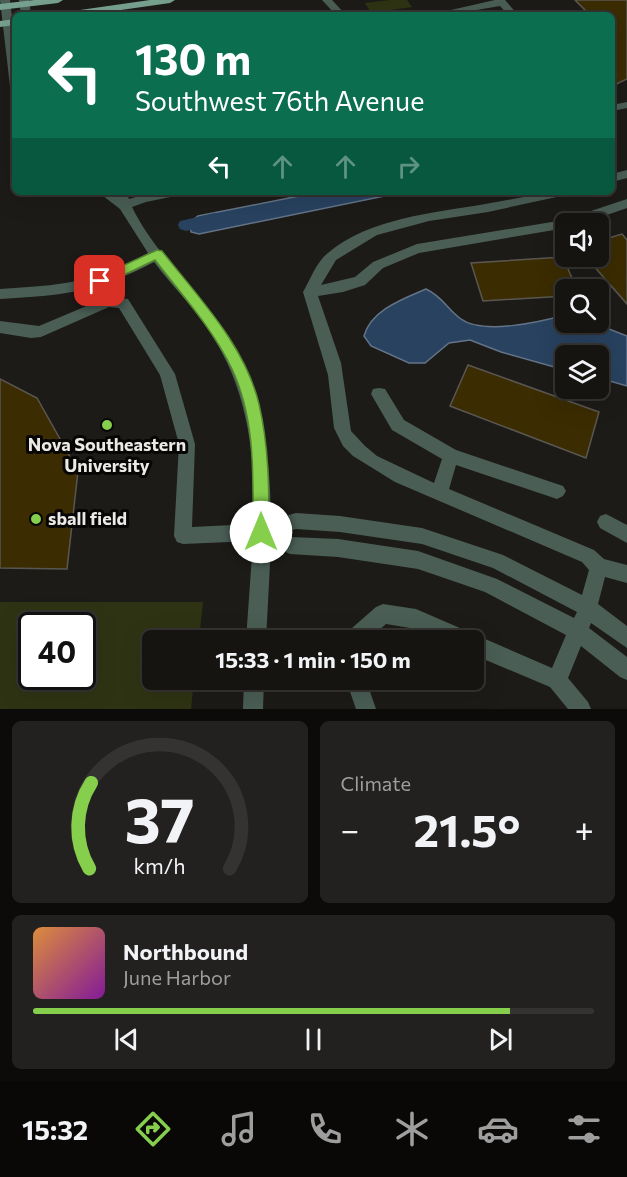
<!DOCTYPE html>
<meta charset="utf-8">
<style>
body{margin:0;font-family:Commissioner,sans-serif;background:#23211f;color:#f1f3f6;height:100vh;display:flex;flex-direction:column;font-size:22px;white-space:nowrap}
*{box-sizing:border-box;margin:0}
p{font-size:20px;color:#9e9e9f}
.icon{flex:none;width:33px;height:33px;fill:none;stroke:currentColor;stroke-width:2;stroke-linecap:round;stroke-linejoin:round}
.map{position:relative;height:709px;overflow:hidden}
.sheet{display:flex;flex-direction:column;gap:12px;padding:12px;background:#0c0b09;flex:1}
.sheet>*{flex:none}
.guide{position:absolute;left:12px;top:12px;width:603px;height:183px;border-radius:9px;box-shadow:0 6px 24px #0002,0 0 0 2px #353331;background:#0b6e4f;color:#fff;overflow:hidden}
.buttons{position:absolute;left:555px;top:213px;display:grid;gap:12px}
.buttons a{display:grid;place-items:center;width:54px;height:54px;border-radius:9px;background:#161411;box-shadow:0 6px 24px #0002,0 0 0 2px #353331;font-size:30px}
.speed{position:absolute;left:18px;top:612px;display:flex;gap:12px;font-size:30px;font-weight:700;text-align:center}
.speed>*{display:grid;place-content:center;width:78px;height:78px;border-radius:50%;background:#161411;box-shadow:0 6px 24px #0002,0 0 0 2px #353331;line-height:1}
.speed .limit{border:3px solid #111;border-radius:9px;background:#fff;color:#111}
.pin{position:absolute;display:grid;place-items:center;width:51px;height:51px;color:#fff;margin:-26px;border-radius:12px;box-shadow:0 3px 9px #0006}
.me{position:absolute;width:66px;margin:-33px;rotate:0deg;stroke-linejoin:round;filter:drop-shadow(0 0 4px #0008)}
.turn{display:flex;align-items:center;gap:21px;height:126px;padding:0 24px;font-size:27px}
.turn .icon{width:78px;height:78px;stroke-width:2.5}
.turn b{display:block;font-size:42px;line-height:51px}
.lanes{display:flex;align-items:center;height:57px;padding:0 24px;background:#0003;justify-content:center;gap:30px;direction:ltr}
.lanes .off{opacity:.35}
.big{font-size:45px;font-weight:700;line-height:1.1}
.sheet .card{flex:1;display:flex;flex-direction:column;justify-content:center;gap:9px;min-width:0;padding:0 21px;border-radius:9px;background:#23211f}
.sheet .dial{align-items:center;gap:0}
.dial svg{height:156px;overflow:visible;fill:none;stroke:#353331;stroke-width:7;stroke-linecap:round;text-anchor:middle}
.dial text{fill:#f1f3f6;stroke:none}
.song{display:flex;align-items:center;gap:18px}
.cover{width:72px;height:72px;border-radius:9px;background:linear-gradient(135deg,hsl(30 70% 55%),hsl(290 70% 35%))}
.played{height:6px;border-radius:3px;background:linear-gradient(90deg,#85cf4c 85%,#353331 85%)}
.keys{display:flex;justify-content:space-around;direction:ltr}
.heat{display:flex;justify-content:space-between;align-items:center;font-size:33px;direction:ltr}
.sheet .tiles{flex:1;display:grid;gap:12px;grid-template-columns:1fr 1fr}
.card:last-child{grid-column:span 2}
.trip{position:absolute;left:142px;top:630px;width:342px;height:60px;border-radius:9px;background:#161411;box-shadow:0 6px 24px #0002,0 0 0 2px #353331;font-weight:700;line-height:60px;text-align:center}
.tabs{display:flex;height:96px;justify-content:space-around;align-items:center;background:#090807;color:#9e9e9f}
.tabs .icon{width:42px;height:42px}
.tabs .active{color:#85cf4c}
.tabs b{font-size:27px;color:#f1f3f6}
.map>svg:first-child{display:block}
</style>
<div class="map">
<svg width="627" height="709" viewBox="0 0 627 709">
<rect width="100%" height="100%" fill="#1d1b17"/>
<!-- green -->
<g fill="#2e3413" fill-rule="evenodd">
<polygon points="390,0 407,0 412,7 371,13 365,3"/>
<path d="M0,602H203L199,640H153V680H194L191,709H0ZM32,626H82V676H32Z"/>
</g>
<!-- water -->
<g fill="#284260" stroke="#637488" stroke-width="1.5">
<polygon points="319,192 404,192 199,234 191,232 190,222 198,216"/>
<path d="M426,289C443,297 447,309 461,319C483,335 540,322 565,315L566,322L594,323L627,336V386L599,378L598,356H566L565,370L501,352L470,340L449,343L425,363H409L371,346L364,336C371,310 403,299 426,289Z"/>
</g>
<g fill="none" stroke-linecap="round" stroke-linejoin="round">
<!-- canal -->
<polygon fill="#284260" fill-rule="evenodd" points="215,213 221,215 223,219 221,223 186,231 180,229 178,225 180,221"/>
</g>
<!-- building -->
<g fill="#3b2c01" stroke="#5a5753" stroke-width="1.5">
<polygon points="575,0 627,0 627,79 612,86 612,15 590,15"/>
<polygon points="622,234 627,240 627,304 585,256 598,256 598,241"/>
<polygon points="563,257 577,290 566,290 566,296 483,301 471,263"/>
<polygon points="468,365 599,412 586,458 450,406"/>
<polygon points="0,379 37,398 78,471 67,569 0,568"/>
</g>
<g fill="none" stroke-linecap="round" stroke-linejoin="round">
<!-- minor -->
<g fill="#4a5e56" fill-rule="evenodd">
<polygon points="0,0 10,0 15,43 15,89 10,86"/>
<polygon points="19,0 29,0 31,15 21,15"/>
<polygon points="322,0 332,0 346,15 336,15"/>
<polygon points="495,0 505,0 518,15 508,15 500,6 447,15 442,12"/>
<polygon points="627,102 627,108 612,111 612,105"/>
<polygon points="627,170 627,178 612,182 612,174"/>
<path d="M98,192H126L129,199L153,192H182L180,195L146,202L132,207C154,252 191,284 220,324C262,382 270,451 271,520L296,513L340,516L422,528L503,555L582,595L589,570L582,562L395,482L353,456L343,446L334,428L328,375L303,292C310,280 317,261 328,253C369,218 434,213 485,204C513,200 539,192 567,192L561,196L488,212L429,221L377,235L336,260L321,285L355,277L373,262L417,244L564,220L627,199V208L581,224H566V228L419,253L383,268L365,285L343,292L318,296L341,363L351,431L365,446L377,456L434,483L442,459L392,430L371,394L373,389L379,388L385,389L404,420L456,450L563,486L566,491L563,496L557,499L456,465L449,489L594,550L604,559L627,565V583L605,577L598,604L627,626V648L591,623L589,628L627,657V680L620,677L581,646L568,678L588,702L591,709H568L550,687L474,655V640H443L416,629L386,624L368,640H348L352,628L376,607L383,604L416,609L552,668L566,635L485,592L418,569L338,557L290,554L271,545L266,640H246L253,541L183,544L177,542L174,536L179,444L160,375L119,308L109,307L41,337L31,338L0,333V321L39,326L108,297L128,299L175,374L195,444L192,527L254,524C256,458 248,390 211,334C195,308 172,286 154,262C96,293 64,295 0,299V289C62,285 91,284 148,253L120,209ZM296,529L340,532L422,544L493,568L577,612L574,618L497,579L418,551L338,539L291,537L283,533Z"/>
<polygon points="606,514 627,525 627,543 600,528 597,522 600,516"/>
<polygon points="244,680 264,680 263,709 243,709"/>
<polygon points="346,680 366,680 376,709 356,709"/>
</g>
<!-- major -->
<g fill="#77a191" fill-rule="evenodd">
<polygon points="34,0 63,0 58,3 0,10 0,4"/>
<polygon points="150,0 175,0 170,3 86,15 61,15 66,12"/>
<polygon points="15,19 15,25 0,27 0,21"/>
</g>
</g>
<!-- route -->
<path fill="#85cf4c" stroke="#568731" stroke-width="1.5" d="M157,250L162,251C198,297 245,345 259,404C269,447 269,489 269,532L267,537L261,540L256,537L253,532C253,478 256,420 232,369C213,329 182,295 155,260L105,284L100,286L94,281L96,278Z"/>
<!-- markers -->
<g fill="#85cf4c" stroke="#070605" stroke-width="2">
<circle cx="107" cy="425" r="6"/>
<circle cx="36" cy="519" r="6"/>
</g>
<g text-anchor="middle" stroke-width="6" stroke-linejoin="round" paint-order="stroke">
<!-- poi labels -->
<g font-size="18" font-weight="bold" fill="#eceae7" stroke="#070605">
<text x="107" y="451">Nova Southeastern<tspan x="107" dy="21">University</tspan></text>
<text x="48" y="525" text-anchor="start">sball field</text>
</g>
</g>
</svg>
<div class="buttons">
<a><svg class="icon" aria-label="sound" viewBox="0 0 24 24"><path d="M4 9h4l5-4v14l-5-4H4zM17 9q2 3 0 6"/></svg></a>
<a><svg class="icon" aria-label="search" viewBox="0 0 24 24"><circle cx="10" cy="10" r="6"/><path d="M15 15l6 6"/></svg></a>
<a><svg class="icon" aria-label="layers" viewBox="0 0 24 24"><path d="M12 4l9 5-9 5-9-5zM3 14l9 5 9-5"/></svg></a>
</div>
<div class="speed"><div class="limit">40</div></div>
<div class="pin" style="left:100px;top:281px;background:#d93025"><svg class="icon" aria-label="arrive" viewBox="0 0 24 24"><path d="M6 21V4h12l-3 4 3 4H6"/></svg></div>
<svg class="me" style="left:261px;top:532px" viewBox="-20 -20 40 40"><circle r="19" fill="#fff"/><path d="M0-13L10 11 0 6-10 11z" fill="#85cf4c"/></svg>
<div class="trip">15:33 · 1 min · 150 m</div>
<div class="guide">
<div class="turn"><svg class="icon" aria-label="left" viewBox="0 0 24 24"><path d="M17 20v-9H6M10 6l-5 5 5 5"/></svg><div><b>130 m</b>Southwest 76th Avenue</div></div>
<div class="lanes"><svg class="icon" aria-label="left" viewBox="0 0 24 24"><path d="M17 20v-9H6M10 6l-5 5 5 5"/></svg><svg class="icon off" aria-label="ahead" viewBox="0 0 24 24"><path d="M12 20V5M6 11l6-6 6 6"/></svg><svg class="icon off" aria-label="ahead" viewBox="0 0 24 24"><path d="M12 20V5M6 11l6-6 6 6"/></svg><svg class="icon off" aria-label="right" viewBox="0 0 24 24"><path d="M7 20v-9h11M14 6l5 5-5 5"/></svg></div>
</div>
</div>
<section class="sheet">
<div class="tiles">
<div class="card dial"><svg viewBox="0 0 100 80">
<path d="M14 69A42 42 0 1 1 86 69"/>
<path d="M14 69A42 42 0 0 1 15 25" stroke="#85cf4c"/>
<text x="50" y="56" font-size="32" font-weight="700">37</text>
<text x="50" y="72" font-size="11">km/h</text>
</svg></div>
<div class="card"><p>Climate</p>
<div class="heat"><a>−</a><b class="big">21.5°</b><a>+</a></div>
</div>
<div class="card">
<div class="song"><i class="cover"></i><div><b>Northbound</b><p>June Harbor</p></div></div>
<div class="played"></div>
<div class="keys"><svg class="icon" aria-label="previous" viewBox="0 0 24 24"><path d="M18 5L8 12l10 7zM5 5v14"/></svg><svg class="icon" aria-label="pause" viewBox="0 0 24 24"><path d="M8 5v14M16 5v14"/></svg><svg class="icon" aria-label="next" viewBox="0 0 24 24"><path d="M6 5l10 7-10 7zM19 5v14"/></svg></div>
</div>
</div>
</section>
<nav class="tabs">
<b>15:32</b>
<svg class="icon active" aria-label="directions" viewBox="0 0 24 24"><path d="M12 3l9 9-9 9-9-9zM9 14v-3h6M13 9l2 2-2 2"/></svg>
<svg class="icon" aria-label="music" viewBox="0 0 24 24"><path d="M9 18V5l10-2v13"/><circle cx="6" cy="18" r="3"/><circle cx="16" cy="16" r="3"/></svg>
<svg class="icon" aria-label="phone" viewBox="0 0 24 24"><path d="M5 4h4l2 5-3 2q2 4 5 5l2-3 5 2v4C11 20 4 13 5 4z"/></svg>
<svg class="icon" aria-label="climate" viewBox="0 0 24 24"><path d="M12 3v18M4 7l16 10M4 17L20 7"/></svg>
<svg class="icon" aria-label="car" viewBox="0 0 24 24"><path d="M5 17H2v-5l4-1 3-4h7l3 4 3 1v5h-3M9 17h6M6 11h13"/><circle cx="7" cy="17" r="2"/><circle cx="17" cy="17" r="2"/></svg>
<svg class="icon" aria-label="filters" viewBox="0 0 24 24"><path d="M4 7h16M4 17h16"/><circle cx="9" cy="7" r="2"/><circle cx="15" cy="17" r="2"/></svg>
</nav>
